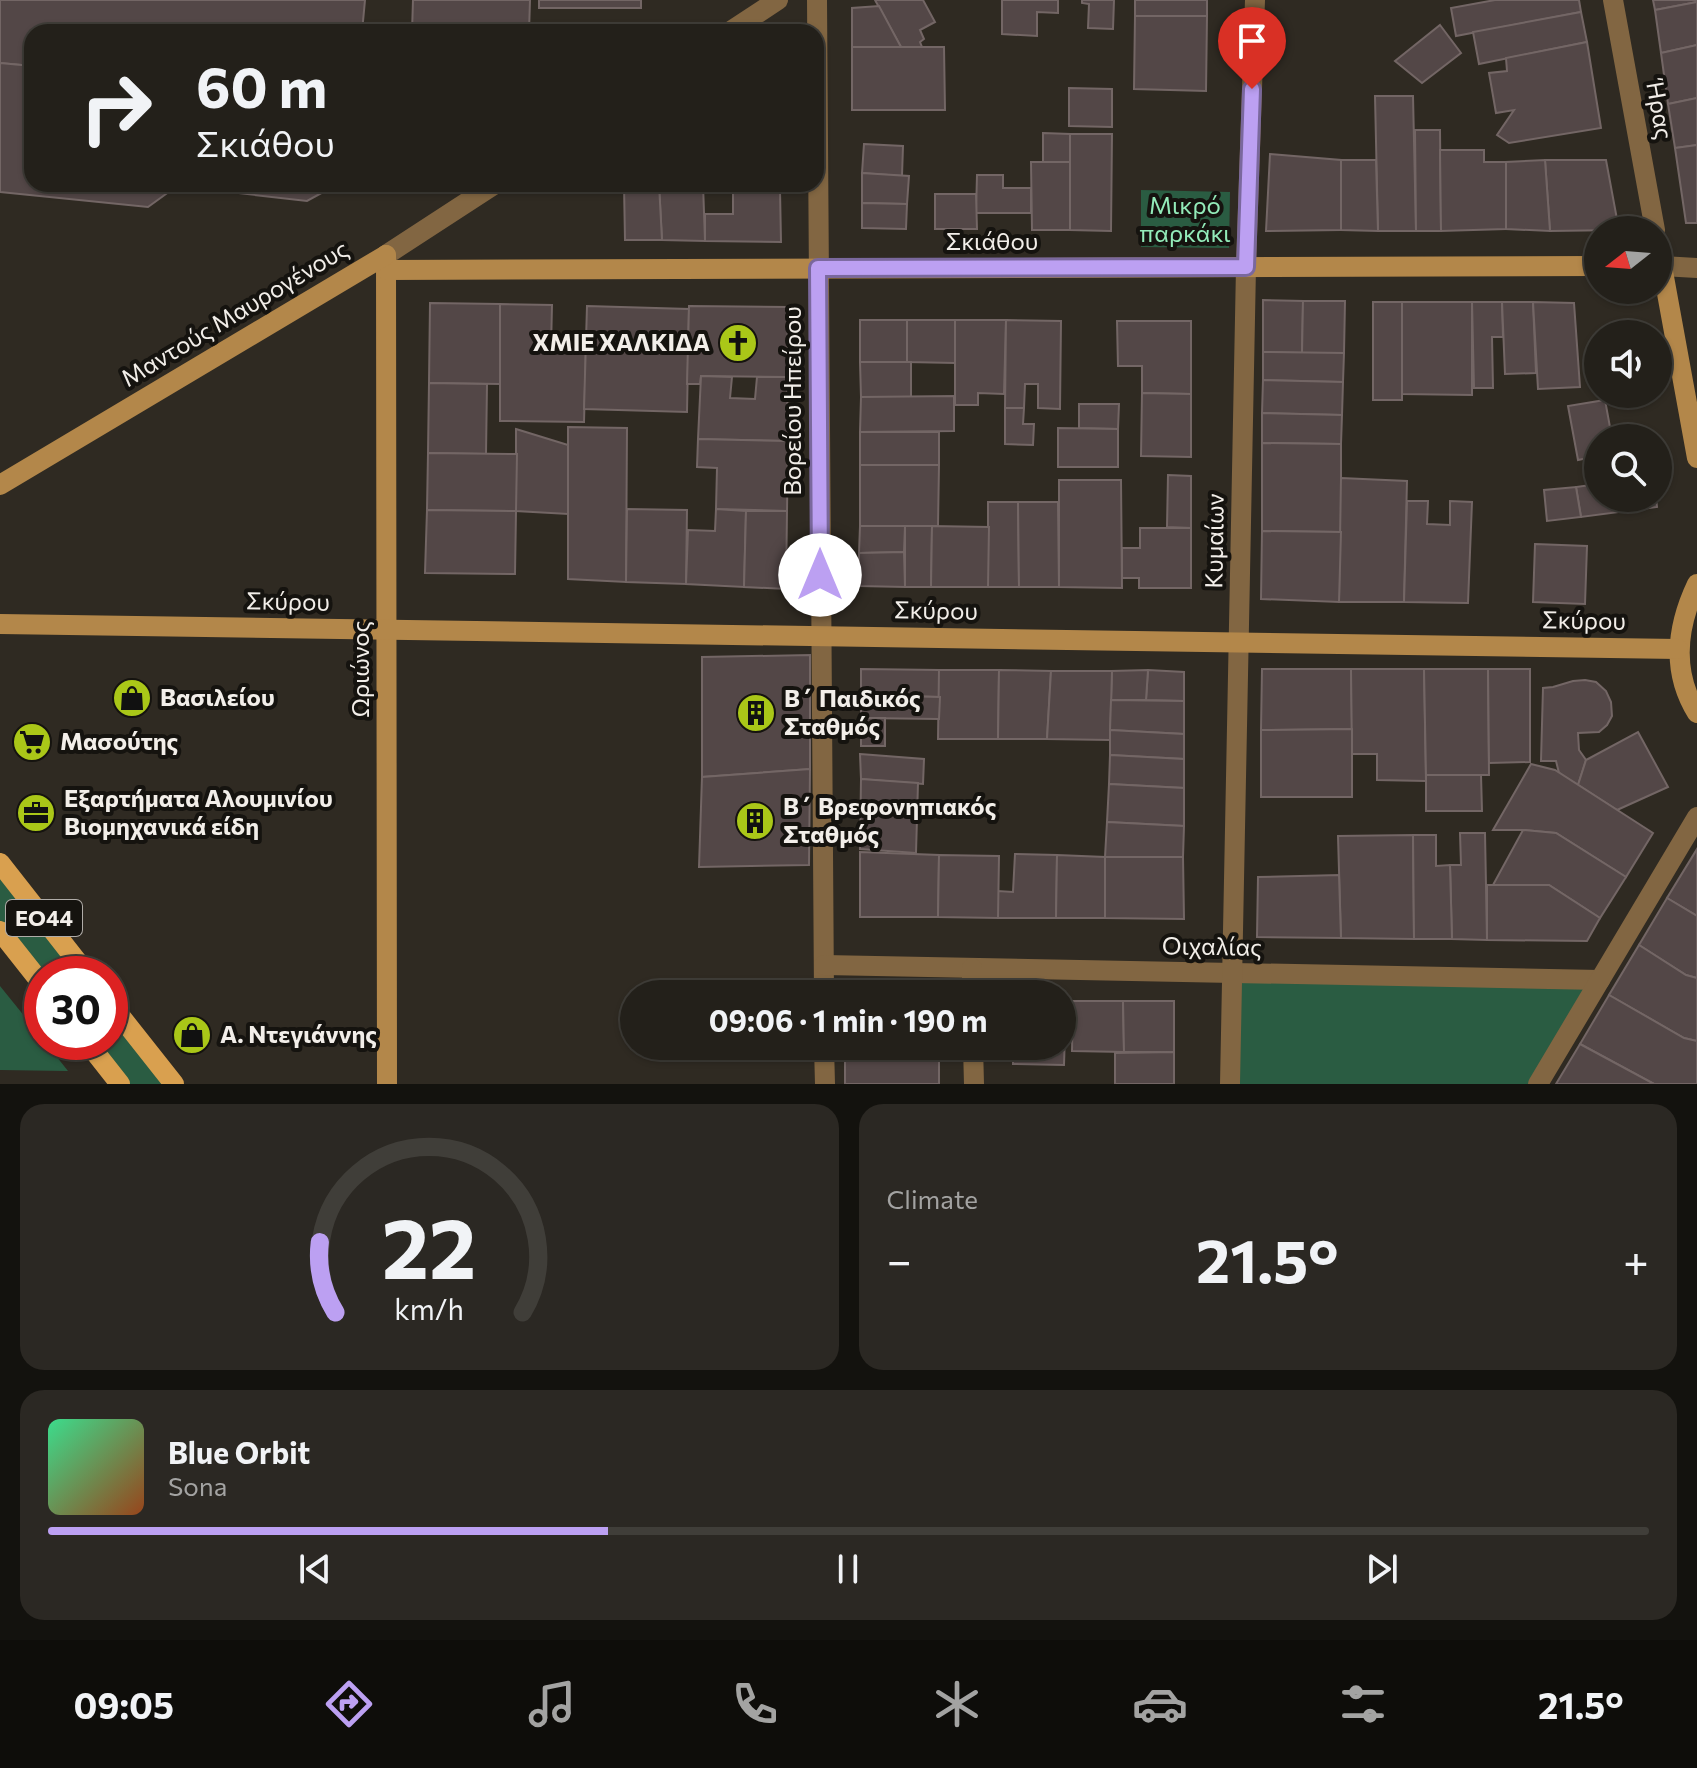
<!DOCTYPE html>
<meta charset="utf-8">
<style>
body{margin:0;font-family:Commissioner,sans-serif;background:#2b2823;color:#f1f3f6;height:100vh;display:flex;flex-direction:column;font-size:30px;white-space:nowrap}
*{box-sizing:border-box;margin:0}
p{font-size:26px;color:#a3a3a2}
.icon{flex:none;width:44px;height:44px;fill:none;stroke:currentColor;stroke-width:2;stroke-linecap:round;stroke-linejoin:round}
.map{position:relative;height:1084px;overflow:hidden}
.side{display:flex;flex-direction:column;gap:20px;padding:20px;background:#13120e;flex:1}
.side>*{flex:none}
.top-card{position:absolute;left:24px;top:24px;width:800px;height:168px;border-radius:24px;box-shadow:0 2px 6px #0004,0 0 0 2px #403e39;background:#23201a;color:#f1f3f6;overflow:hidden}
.needle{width:52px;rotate:253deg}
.tools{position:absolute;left:1584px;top:216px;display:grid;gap:16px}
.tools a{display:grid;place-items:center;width:88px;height:88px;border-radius:50%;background:#23201a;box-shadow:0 2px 6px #0004,0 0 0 2px #403e39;font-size:40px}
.speed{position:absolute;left:24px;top:956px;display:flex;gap:16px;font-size:40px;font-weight:700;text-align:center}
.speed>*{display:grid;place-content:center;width:104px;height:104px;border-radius:50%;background:#23201a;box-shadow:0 2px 6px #0004,0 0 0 2px #403e39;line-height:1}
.speed .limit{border:12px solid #d22;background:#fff;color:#111}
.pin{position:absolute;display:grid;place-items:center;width:68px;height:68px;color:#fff;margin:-82px -34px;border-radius:50% 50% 50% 0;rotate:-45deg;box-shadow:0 0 8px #0007}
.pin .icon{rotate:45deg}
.me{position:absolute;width:88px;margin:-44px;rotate:0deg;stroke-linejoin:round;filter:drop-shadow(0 0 6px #0008)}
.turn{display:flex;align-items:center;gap:28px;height:168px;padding:0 40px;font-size:36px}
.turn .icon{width:104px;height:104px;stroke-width:2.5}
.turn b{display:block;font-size:56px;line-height:68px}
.big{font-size:60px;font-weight:700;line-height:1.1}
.side .widget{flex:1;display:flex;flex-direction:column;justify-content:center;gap:12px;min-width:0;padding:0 28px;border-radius:24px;background:#2b2823}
.side .dial{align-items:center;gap:0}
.dial svg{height:208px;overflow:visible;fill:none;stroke:#403e39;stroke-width:7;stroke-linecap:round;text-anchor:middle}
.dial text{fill:#f1f3f6;stroke:none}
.song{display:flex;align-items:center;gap:24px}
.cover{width:96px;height:96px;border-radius:12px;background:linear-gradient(135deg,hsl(150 70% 55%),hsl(20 70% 35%))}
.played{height:8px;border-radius:4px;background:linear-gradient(90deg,#bca0f2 35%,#403e39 35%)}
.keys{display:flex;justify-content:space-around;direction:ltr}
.heat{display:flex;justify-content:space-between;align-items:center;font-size:44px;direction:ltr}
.side .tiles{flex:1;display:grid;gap:20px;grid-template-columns:1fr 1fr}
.widget:last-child{grid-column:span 2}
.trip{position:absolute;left:620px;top:980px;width:456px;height:80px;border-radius:40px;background:#23201a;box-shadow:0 2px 6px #0004,0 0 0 2px #403e39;font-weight:700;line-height:80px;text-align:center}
.menu{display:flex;height:128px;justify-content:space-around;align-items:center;background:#0e0d0a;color:#a3a3a2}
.menu .icon{width:56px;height:56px}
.menu .on{color:#bca0f2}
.menu b{font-size:36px;color:#f1f3f6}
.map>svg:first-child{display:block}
</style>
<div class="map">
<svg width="1697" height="1084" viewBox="0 0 1697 1084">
<rect width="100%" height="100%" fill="#2f2a22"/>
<!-- green -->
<g fill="#2a5c42">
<polygon points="1141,190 1230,192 1229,248 1141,247"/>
<polygon points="0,863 87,974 42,974 0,931"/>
<polygon points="1232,973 1600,980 1538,1084 1230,1084"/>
<polygon points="0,986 42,1038 42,1042 45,1042 68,1071 0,1070"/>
<polygon points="110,1003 174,1084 120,1084 87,1042 110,1042"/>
</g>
<!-- building -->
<g fill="#534747" stroke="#736665" stroke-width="2">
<polygon points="0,0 365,0 362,32 32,32 32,66 0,63"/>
<polygon points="413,0 530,0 529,32 412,32"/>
<rect x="539" y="0" width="102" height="8"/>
<polygon points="875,0 923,0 935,22 920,30 924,39 920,42 922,47 901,47"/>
<polygon points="1002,0 1058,0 1058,13 1037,12 1037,36 1002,34"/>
<polygon points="1082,0 1114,0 1113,29 1088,28 1089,4 1082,3"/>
<rect x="1135" y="0" width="72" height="16"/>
<polygon points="1495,0 1579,0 1581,12 1456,36 1451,8"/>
<polygon points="1653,0 1697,0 1697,2 1655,10"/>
<polygon points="1697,2 1697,45 1661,53 1655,10"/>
<polygon points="879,6 901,47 852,47 852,8"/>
<polygon points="1581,12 1587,42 1479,64 1473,32"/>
<polygon points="1135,16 1207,16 1206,91 1134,89"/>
<polygon points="1440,25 1461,53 1422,83 1395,61"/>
<polygon points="1587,42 1601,128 1509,143 1497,135 1514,110 1496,113 1489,73 1507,71 1506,58"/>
<polygon points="1697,45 1697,98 1668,104 1661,53"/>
<polygon points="852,47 944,47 945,110 852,110"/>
<polygon points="0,63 32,66 32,184 338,184 307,201 177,186 148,207 0,192"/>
<polygon points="1069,88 1112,89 1112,127 1069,126"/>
<polygon points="1375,96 1413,96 1416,231 1378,231"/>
<polygon points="1697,98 1697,145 1675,148 1668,104"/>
<polygon points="1415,130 1440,130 1441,231 1416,231"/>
<polygon points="1043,133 1070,134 1070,162 1043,162"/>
<polygon points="1070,134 1112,134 1111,231 1070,230"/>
<polygon points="864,144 903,146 902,176 862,173"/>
<polygon points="1697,145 1697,223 1686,223 1675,148"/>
<polygon points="1440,150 1484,150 1484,162 1506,162 1506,229 1441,231"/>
<polygon points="1270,154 1341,160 1341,230 1266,231"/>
<polygon points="1341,160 1376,160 1378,231 1341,230"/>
<polygon points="1545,160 1606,160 1619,230 1550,231"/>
<polygon points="1545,160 1550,231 1506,229 1506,162"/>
<polygon points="1031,162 1070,162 1070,230 1032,230"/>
<polygon points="862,173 909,176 907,204 862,203"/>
<polygon points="977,175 1003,175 1003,188 1031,188 1031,213 976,213"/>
<polygon points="659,184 703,184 705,241 662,240"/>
<polygon points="659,184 662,240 625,240 624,185"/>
<rect x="733" y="184" width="47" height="6"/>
<polygon points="733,190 780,190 781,242 705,241 705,214 733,214"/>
<polygon points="935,194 976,194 977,229 935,229"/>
<polygon points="862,203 907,204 906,229 862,228"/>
<polygon points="1263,300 1303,301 1302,353 1263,352"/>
<polygon points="1303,301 1345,301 1344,353 1302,353"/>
<rect x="1373" y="302" width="29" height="98"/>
<polygon points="1402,302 1472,302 1472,395 1402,394"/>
<polygon points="1472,302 1502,302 1503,337 1492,337 1493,388 1474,388"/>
<polygon points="1502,302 1533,302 1536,373 1505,374"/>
<polygon points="1533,302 1574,303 1580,387 1538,389"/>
<polygon points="430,303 500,304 500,384 429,383"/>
<polygon points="500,304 552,305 551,348 586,348 584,422 500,421"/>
<polygon points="587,306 689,309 687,412 584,409"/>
<polygon points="689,306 788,307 787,377 701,376 700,384 687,384"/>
<rect x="860" y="320" width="47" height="42"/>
<polygon points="907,320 955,320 955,363 907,362"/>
<polygon points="955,320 1006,320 1004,394 978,393 978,405 955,405"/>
<polygon points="1006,320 1061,321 1060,409 1038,408 1038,384 1025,384 1024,408 1005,408"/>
<polygon points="1117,321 1191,321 1191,394 1142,393 1142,366 1118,366"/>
<polygon points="1263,352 1344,353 1343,382 1263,380"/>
<polygon points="860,362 911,362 911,397 861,397"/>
<polygon points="701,376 732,377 730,398 755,399 757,377 787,377 788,441 698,439"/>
<polygon points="1263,380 1343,382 1342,415 1262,413"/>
<polygon points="429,383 487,384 486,454 428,453"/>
<polygon points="1142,393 1191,394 1191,457 1141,456"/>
<polygon points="954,396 954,431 860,432 861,397"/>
<polygon points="1605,400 1612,438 1598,438 1598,456 1578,460 1568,406"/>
<polygon points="1079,404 1119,404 1118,429 1079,428"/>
<polygon points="1005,408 1024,408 1023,424 1034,424 1033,445 1005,444"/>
<polygon points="1262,413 1342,415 1341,444 1262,443"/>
<polygon points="568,427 627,428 626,582 568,579"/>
<polygon points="1058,428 1118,429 1118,467 1058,467"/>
<polygon points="516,429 568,445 568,514 516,511"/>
<rect x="860" y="432" width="79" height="33"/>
<polygon points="698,439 788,441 787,511 716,509 717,468 697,467"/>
<polygon points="1262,443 1341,444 1341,532 1262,531"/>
<polygon points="428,453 517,454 516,511 427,510"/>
<polygon points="860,465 939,465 938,526 860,526"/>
<polygon points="1168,475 1191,476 1191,528 1167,527"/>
<polygon points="1341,478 1407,481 1404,602 1339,602"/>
<polygon points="1059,480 1121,480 1122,588 1059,587"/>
<polygon points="1598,484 1598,498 1656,498 1657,507 1581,517 1576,487"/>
<polygon points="1576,487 1581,517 1547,521 1544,490"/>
<polygon points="1407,501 1428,501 1427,524 1450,525 1450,501 1472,502 1468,603 1404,602"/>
<polygon points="988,502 1018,502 1019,587 988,587"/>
<polygon points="1018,502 1058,502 1059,587 1019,587"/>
<polygon points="627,509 687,510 686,584 626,582"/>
<polygon points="716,509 746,511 744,587 686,584 688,530 715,531"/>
<polygon points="427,510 516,511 515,574 425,573"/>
<polygon points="746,511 787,511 786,589 744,587"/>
<polygon points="860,526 905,526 904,552 859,553"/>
<polygon points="905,526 932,526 931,587 905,587"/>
<polygon points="932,526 989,527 988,587 931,587"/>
<polygon points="1140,528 1191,528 1191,588 1139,588 1139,578 1122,578 1122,548 1140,548"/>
<polygon points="1262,531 1341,532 1339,602 1261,599"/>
<polygon points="1535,544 1587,546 1585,604 1533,602"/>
<polygon points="904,552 905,587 859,586 859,553"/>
<polygon points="810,655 810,769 702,777 702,657"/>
<polygon points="861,669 939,670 940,697 861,695"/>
<polygon points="1262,669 1351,669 1352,729 1261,730"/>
<polygon points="1351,669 1424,669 1426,781 1377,780 1377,754 1352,754"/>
<polygon points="1424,669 1488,669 1489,775 1426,775"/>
<polygon points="1488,669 1530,669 1530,762 1489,763"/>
<polygon points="939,670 999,670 998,739 938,739"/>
<polygon points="999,670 1051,671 1047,739 998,739"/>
<polygon points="1148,670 1184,672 1184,701 1146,700"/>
<polygon points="1148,670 1146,700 1111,700 1112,671"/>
<polygon points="1051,671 1112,671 1110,740 1047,739"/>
<polygon points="1585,680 1596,682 1606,691 1611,702 1612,716 1607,725 1599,732 1578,733 1579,750 1586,760 1578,785 1559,773 1556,761 1541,761 1543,688 1553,687 1573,681"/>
<polygon points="861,695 940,697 939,719 861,718"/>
<polygon points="1111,700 1184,701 1184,734 1110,730"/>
<rect x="861" y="718" width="24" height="28"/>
<polygon points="1352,729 1352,797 1261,797 1261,730"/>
<polygon points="1110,730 1184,734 1184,759 1110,755"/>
<polygon points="1638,732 1668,787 1617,810 1578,785 1586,760"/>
<polygon points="860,754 924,759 923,784 861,779"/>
<polygon points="1110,755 1184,759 1184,788 1109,784"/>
<polygon points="1531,764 1555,770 1653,833 1626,877 1556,833 1523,830 1493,830"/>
<polygon points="810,769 809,865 699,867 702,777"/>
<polygon points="1426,775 1481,775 1482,811 1426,811"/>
<polygon points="861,779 918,783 916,853 860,849"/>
<polygon points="1109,784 1184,788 1184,826 1107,822"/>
<polygon points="1107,822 1184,826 1183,857 1105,857"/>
<polygon points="1523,830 1556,833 1626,877 1600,918 1549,885 1493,885"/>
<polygon points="1460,833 1485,833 1487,940 1452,939 1450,865 1461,865"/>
<polygon points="1413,835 1414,939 1341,938 1338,836"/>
<polygon points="1413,835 1436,835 1436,866 1450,865 1452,939 1414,939"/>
<polygon points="1697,849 1697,916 1667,898"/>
<polygon points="860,852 939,855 938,917 860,917"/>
<polygon points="1015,854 1057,855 1056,918 998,918 998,891 1013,892"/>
<polygon points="939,855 999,856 998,918 938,917"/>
<polygon points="1057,855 1105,857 1105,918 1056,918"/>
<polygon points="1105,857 1183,857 1184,919 1105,918"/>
<polygon points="1339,875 1341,938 1257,937 1258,877"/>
<polygon points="1487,885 1549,885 1600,918 1587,941 1487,940"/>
<polygon points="1667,898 1697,916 1697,978 1686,975 1639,945"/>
<polygon points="1639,945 1686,975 1697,978 1697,1041 1684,1038 1609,995"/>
<polygon points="1609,995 1684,1038 1697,1041 1697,1084 1654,1084 1580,1044"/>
<polygon points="1062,1000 1066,1000 1064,1065 1013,1064 1013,1046 1062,1046"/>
<polygon points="1073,1001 1123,1001 1124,1052 1072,1051"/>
<polygon points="1123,1001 1174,1001 1174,1052 1124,1052"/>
<polygon points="1580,1044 1654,1084 1556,1084"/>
<rect x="845" y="1046" width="94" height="38"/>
<polygon points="1174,1052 1174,1084 1115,1084 1115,1053"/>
</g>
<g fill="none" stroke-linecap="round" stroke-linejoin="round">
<!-- street -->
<g stroke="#826642" stroke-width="20">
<polyline points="817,0 824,994"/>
<polyline points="1613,0 1655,230"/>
<polyline points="729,32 778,0"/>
<polyline points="1658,247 1662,266 1697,268"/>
<polyline points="386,255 495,184"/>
<polyline points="824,965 1600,980"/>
<polyline points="972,968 972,994"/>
<polyline points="824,1046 825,1084"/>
<polyline points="973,1046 974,1084"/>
<polyline points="1230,1084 1246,267 1255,0"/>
<polyline points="1538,1084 1697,817"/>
</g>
<!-- secondary -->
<g stroke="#b3874a" stroke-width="20">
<polyline points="386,255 387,1084"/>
<polyline points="1658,266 1662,266 1697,458"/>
<polyline points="386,270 1598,266"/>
<polyline points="0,485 386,255"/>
<path d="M1697,584C1677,626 1671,671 1697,713"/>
<polyline points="0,624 1678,649"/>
</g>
<!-- primary -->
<g stroke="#d9a04f" stroke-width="20">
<polyline points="0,863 87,974"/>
<polyline points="0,931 42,984"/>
<polyline points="110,1003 174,1084"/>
<polyline points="87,1042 120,1084"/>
</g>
</g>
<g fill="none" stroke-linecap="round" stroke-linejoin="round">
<defs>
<polyline id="route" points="820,575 818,268 1246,267 1252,89"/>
</defs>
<!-- route casing -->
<use href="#route" stroke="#7a689d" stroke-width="20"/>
<!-- route -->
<use href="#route" stroke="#bca0f2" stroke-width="14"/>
</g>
<!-- icons -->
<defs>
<symbol id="church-disc" viewBox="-11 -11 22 22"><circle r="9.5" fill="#aac718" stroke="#15130f"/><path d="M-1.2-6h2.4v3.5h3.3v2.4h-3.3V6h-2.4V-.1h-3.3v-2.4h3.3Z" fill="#111"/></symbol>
<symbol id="shop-disc" viewBox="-11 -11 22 22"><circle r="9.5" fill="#aac718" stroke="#15130f"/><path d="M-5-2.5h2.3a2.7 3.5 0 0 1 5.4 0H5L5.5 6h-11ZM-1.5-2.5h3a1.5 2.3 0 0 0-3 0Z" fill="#111"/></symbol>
<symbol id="building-disc" viewBox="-11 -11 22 22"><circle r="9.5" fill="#aac718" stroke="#15130f"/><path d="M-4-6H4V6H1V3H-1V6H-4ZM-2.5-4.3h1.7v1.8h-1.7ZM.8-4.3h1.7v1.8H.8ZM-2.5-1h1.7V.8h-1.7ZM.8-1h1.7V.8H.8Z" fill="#111"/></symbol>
<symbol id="supermarket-disc" viewBox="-11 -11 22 22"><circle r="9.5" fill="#aac718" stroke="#15130f"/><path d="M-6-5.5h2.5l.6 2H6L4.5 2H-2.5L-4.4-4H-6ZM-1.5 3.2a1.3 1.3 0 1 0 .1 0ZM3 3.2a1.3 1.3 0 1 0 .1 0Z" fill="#111"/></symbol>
<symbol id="office-disc" viewBox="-11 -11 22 22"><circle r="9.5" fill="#aac718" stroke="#15130f"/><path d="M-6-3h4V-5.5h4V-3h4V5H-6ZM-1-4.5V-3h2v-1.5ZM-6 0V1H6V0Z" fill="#111"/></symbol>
</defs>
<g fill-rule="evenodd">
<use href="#church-disc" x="716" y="321" width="44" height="44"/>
<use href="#shop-disc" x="110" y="676" width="44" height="44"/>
<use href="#building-disc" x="734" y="691" width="44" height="44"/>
<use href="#supermarket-disc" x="10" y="720" width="44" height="44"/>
<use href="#office-disc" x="14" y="791" width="44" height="44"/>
<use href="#building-disc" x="733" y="799" width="44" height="44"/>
<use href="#shop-disc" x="170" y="1013" width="44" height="44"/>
</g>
<g text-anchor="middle" stroke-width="8" stroke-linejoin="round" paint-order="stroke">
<!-- shield labels -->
<rect fill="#15130f" stroke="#b0aca8" stroke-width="2" x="6" y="900" width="76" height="36" rx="6"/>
<g font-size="22" font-weight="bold" fill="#f2eee9">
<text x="44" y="926">ΕΟ44</text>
</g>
<!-- street labels -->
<g font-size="24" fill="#f2eee9" stroke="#15130f">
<text transform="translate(1659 110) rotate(80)" y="8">Ήρας</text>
<text x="992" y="250">Σκιάθου</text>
<text transform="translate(235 314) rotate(-31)" y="8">Μαντούς Μαυρογένους</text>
<text transform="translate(793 401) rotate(-90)" y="8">Βορείου Ηπείρου</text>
<text transform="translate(1215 541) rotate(-89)" y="8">Κυμαίων</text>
<text transform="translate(288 602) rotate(1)" y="8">Σκύρου</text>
<text transform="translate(936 611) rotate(1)" y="8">Σκύρου</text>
<text transform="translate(1584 621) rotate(1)" y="8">Σκύρου</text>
<text transform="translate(361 669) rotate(-90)" y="8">Ωριώνος</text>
<text transform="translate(1212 947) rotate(1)" y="8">Οιχαλίας</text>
</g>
<!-- park labels -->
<g font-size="24" fill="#93ebb9" stroke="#15130f">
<text x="1185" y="214">Μικρό<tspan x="1185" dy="28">παρκάκι</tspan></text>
</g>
<!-- poi labels -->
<g font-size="24" font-weight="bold" fill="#f2eee9" stroke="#15130f" text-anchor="start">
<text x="710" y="351" text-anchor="end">ΧΜΙΕ ΧΑΛΚΙΔΑ</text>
<text x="160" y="706">Βασιλείου</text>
<text x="784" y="707">Β΄ Παιδικός<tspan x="784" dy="28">Σταθμός</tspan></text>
<text x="60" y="750">Μασούτης</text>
<text x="64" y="807">Εξαρτήματα Αλουμινίου<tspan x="64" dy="28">Βιομηχανικά είδη</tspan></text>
<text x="783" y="815">Β΄ Βρεφονηπιακός<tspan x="783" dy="28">Σταθμός</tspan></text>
<text x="220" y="1043">Α. Ντεγιάννης</text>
</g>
</g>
</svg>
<div class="tools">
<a><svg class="needle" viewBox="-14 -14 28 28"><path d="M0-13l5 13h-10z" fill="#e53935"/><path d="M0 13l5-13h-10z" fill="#a3a3a2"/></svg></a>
<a><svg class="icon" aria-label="sound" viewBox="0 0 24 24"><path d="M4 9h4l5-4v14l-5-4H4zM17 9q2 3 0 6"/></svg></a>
<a><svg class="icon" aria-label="search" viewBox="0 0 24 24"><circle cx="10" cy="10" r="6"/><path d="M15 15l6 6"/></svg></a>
</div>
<div class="speed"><div class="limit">30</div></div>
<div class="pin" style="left:1252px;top:89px;background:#d93025"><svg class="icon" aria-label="arrive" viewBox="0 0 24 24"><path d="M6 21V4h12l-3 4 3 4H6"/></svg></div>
<svg class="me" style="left:820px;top:575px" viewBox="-20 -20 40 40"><circle r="19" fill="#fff"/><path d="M0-13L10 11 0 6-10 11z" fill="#bca0f2"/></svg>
<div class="trip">09:06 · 1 min · 190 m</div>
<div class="top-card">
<div class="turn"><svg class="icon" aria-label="right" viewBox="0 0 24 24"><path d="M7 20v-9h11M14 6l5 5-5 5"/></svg><div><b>60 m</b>Σκιάθου</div></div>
</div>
</div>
<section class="side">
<div class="tiles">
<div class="widget dial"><svg viewBox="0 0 100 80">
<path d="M14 69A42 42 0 1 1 86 69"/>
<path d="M14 69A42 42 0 0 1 8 42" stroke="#bca0f2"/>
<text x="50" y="56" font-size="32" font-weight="700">22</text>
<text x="50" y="72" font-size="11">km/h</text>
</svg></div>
<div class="widget"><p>Climate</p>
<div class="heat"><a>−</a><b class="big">21.5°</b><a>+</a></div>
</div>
<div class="widget">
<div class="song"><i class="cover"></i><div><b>Blue Orbit</b><p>Sona</p></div></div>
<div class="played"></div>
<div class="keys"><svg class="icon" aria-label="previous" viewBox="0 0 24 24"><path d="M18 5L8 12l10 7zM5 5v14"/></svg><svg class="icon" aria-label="pause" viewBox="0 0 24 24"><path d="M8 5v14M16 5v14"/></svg><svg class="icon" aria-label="next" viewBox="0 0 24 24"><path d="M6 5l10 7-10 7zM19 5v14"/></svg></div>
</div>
</div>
</section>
<nav class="menu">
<b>09:05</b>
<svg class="icon on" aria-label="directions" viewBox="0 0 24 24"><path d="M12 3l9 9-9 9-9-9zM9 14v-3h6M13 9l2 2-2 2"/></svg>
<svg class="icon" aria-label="music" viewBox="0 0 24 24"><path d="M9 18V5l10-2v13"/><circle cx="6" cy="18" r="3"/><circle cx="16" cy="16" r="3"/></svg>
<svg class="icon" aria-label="phone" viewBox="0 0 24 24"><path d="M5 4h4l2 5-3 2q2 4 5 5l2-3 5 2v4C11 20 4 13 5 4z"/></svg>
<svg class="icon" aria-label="climate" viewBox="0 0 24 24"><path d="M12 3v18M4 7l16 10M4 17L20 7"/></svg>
<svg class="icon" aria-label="car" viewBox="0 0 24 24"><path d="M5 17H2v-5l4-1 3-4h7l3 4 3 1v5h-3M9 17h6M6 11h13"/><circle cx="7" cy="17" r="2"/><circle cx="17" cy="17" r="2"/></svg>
<svg class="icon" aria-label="filters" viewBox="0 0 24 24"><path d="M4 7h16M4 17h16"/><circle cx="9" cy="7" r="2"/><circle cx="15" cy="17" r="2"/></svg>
<b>21.5°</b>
</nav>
